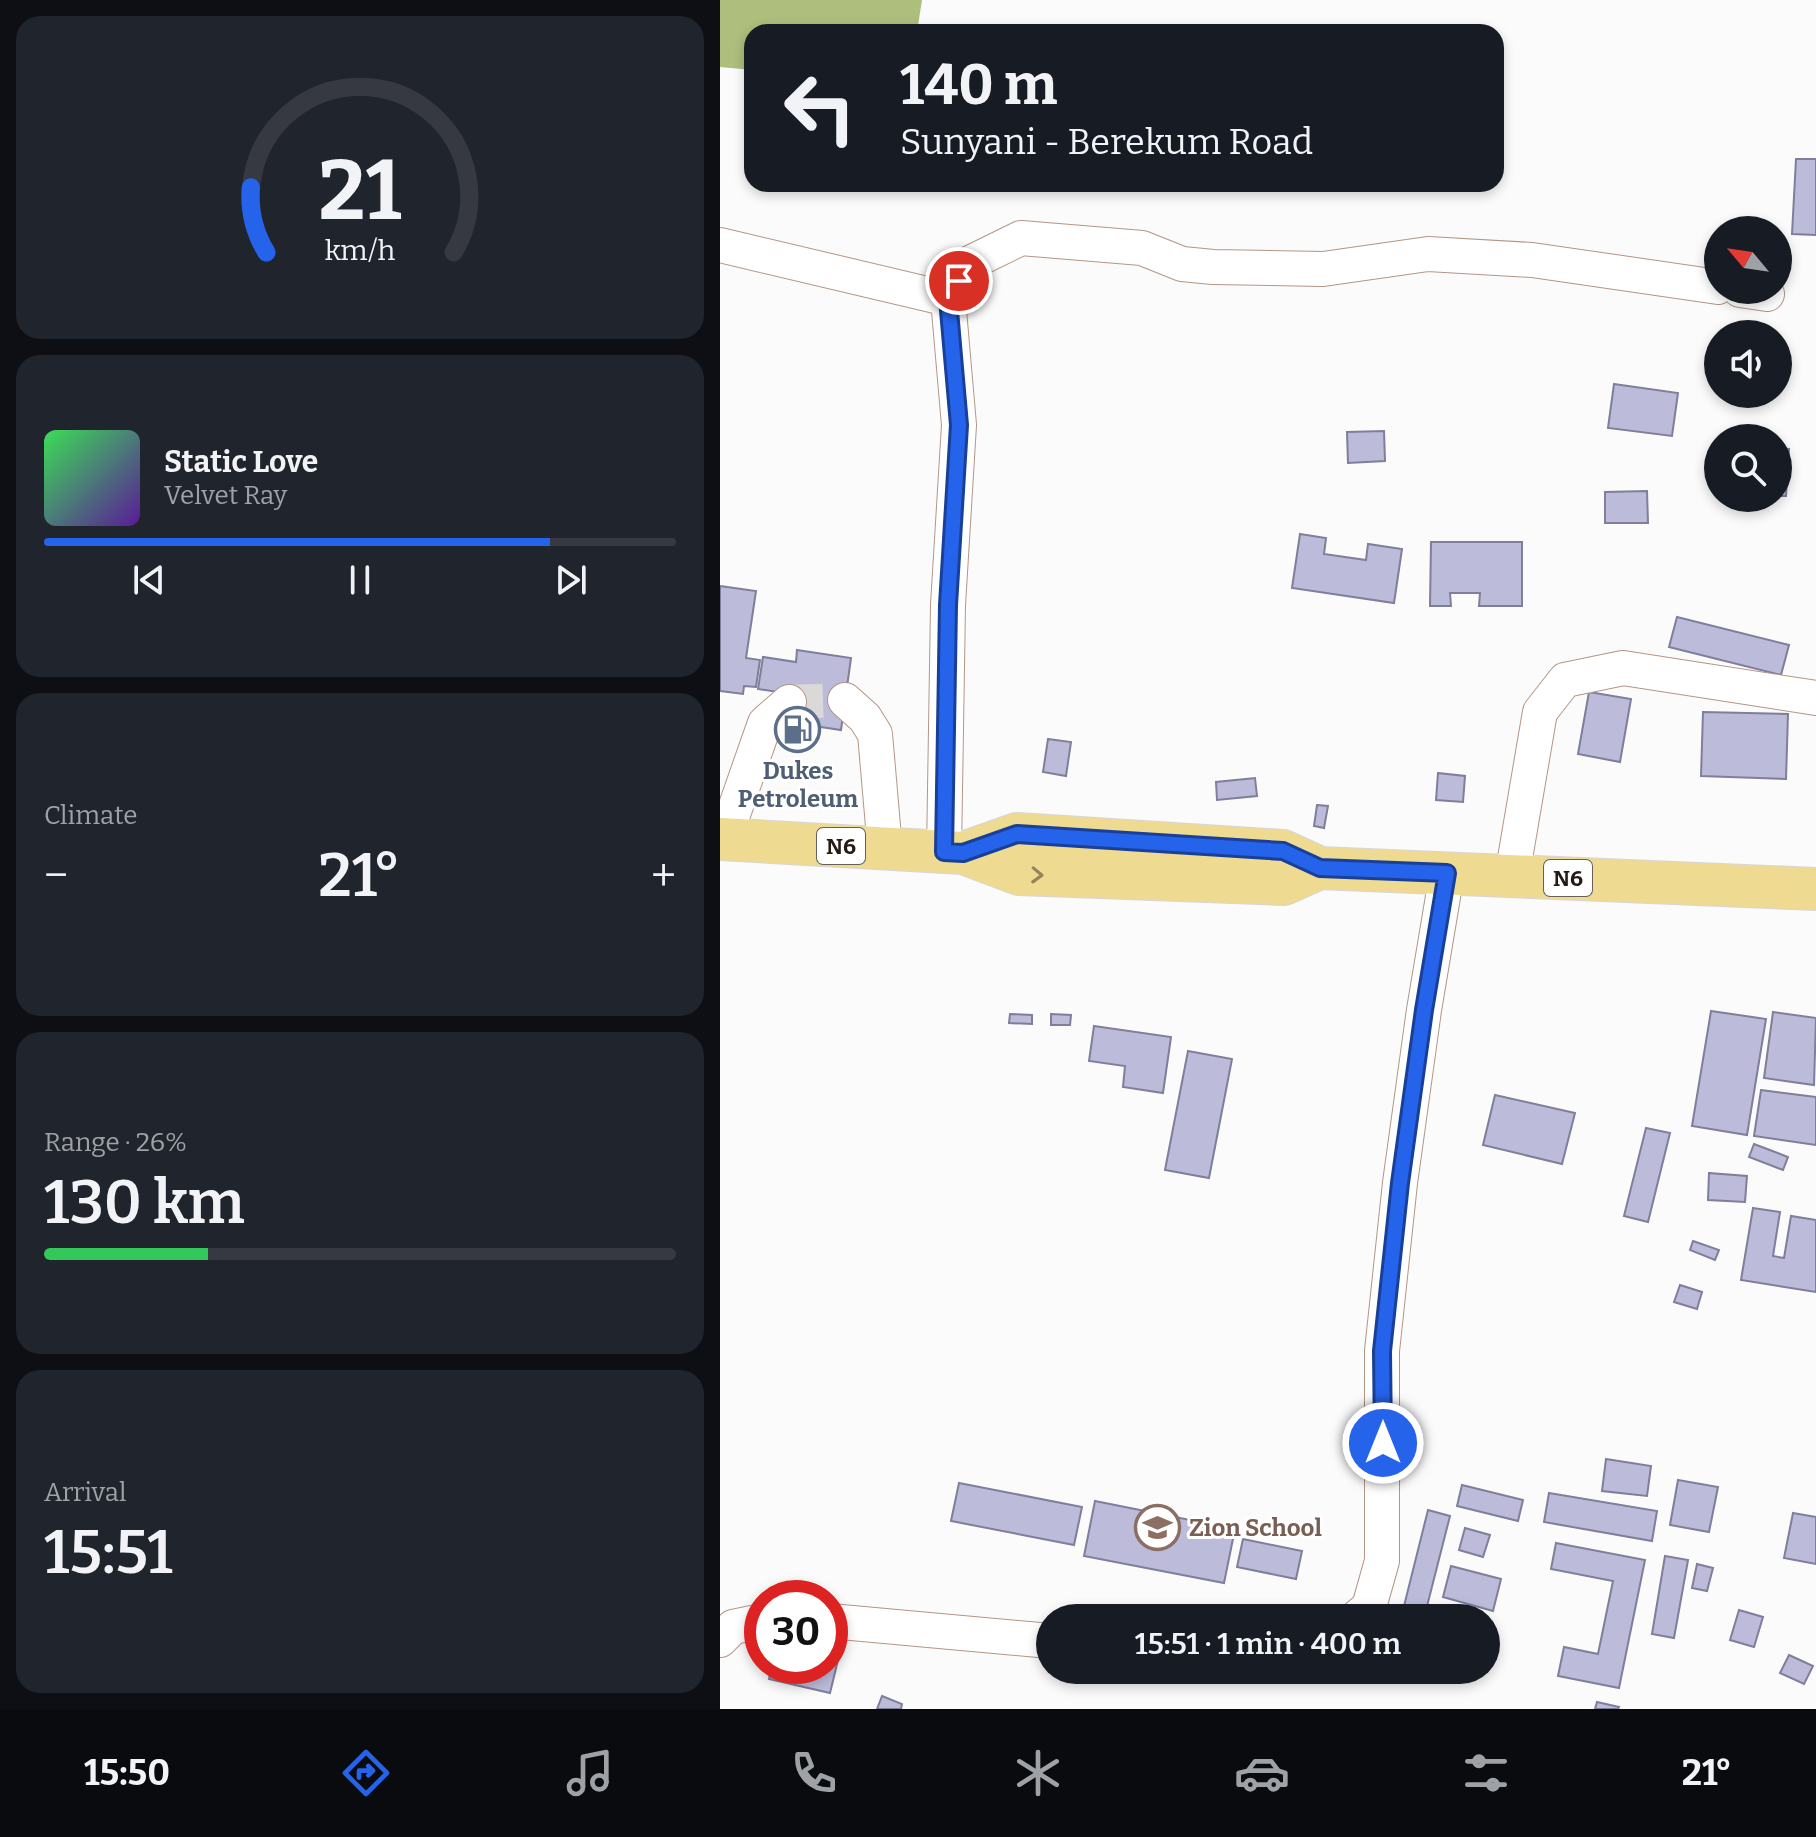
<!DOCTYPE html>
<meta charset="utf-8">
<style>
body{margin:0;font-family:Bitter,serif;background:#20242c;color:#f1f3f6;height:100vh;display:flex;flex-direction:column;font-size:30px;white-space:nowrap}
*{box-sizing:border-box;margin:0}
p{font-size:26px;color:#9ea1a6}
.icon{flex:none;width:44px;height:44px;fill:none;stroke:currentColor;stroke-width:2;stroke-linecap:round;stroke-linejoin:round}
.map{position:relative;flex:1;overflow:hidden}
.drawer{display:flex;flex-direction:column;gap:16px;padding:16px;background:#0d0f14;width:720px}
.drawer>*{flex:none}
.top-card{position:absolute;left:24px;top:24px;width:760px;height:168px;border-radius:24px;box-shadow:0 4px 12px #0003;background:#171b24;color:#f1f3f6;overflow:hidden}
.needle{width:52px;rotate:299deg}
.controls{position:absolute;left:984px;top:216px;display:grid;gap:16px}
.controls a{display:grid;place-items:center;width:88px;height:88px;border-radius:50%;background:#171b24;box-shadow:0 4px 12px #0003;font-size:40px}
.speed{position:absolute;left:24px;top:1580px;display:flex;gap:16px;font-size:40px;font-weight:700;text-align:center}
.speed>*{display:grid;place-content:center;width:104px;height:104px;border-radius:50%;background:#171b24;box-shadow:0 4px 12px #0003;line-height:1}
.speed .limit{border:12px solid #d22;background:#fff;color:#111}
.pin{position:absolute;display:grid;place-items:center;width:68px;height:68px;color:#fff;margin:-34px;border:4px solid #fff;border-radius:50%;box-shadow:0 2px 8px #0007}
.me{position:absolute;width:88px;margin:-44px;rotate:0deg;stroke-linejoin:round;filter:drop-shadow(0 0 6px #0008)}
.turn{display:flex;align-items:center;gap:28px;height:168px;padding:0 24px;font-size:36px}
.turn .icon{width:104px;height:104px;stroke-width:2.5}
.turn b{display:block;font-size:56px;line-height:68px}
.big{font-size:60px;font-weight:600;line-height:1.1}
.drawer .tile{flex:1;display:flex;flex-direction:column;justify-content:center;gap:12px;min-width:0;padding:0 28px;border-radius:24px;background:#20242c}
.drawer .dial{align-items:center;gap:0}
.dial svg{height:208px;overflow:visible;fill:none;stroke:#363941;stroke-width:7;stroke-linecap:round;text-anchor:middle}
.dial text{fill:#f1f3f6;stroke:none}
.song{display:flex;align-items:center;gap:24px}
.cover{width:96px;height:96px;border-radius:12px;background:linear-gradient(135deg,hsl(130 70% 55%),hsl(270 70% 35%))}
.played{height:8px;border-radius:4px;background:linear-gradient(90deg,#2563eb 80%,#363941 80%)}
.keys{display:flex;justify-content:space-around;direction:ltr}
.heat{display:flex;justify-content:space-between;align-items:center;font-size:44px;direction:ltr}
.charge{height:12px;border-radius:6px;background:linear-gradient(90deg,#34c759 26%,#363941 0)}
.trip{position:absolute;left:316px;top:1604px;width:464px;height:80px;border-radius:40px;background:#171b24;box-shadow:0 4px 12px #0003;font-weight:600;line-height:80px;text-align:center}
.tabs{display:flex;height:128px;justify-content:space-around;align-items:center;background:#090b0e;color:#9ea1a6}
.tabs .icon{width:56px;height:56px}
.tabs .active{color:#2563eb}
.tabs b{font-size:36px;color:#f1f3f6}
main{display:flex;flex:1;min-height:0}
.map>svg:first-child{display:block}
</style>
<main>
<section class="drawer">
<div class="tile dial"><svg viewBox="0 0 100 80">
<path d="M14 69A42 42 0 1 1 86 69"/>
<path d="M14 69A42 42 0 0 1 8 44" stroke="#2563eb"/>
<text x="50" y="56" font-size="32" font-weight="700">21</text>
<text x="50" y="72" font-size="11">km/h</text>
</svg></div>
<div class="tile">
<div class="song"><i class="cover"></i><div><b>Static Love</b><p>Velvet Ray</p></div></div>
<div class="played"></div>
<div class="keys"><svg class="icon" aria-label="previous" viewBox="0 0 24 24"><path d="M18 5L8 12l10 7zM5 5v14"/></svg><svg class="icon" aria-label="pause" viewBox="0 0 24 24"><path d="M8 5v14M16 5v14"/></svg><svg class="icon" aria-label="next" viewBox="0 0 24 24"><path d="M6 5l10 7-10 7zM19 5v14"/></svg></div>
</div>
<div class="tile"><p>Climate</p>
<div class="heat"><a>−</a><b class="big">21°</b><a>+</a></div>
</div>
<div class="tile"><p>Range · 26%</p><b class="big">130 km</b><div class="charge"></div></div>
<div class="tile"><p>Arrival</p><b class="big">15:51</b></div>
</section>
<div class="map">
<svg width="1096" height="1709" viewBox="0 0 1096 1709">
<rect width="100%" height="100%" fill="#fbfbfb"/>
<!-- forest -->
<polygon fill="#adbe7d" points="0,0 202,0 197,32 32,32 32,70 0,67"/>
<!-- building -->
<g fill="#bcbbda" stroke="#7f7e9b" stroke-width="2">
<polygon points="1076,159 1096,159 1096,235 1072,234"/>
<polygon points="894,384 958,393 952,436 888,428"/>
<polygon points="664,431 665,461 628,463 627,432"/>
<polygon points="1058,448 1069,449 1066,496 1058,496"/>
<polygon points="927,491 928,523 885,523 885,492"/>
<polygon points="580,534 606,538 604,554 646,560 648,544 682,549 674,603 572,588"/>
<polygon points="711,542 802,542 802,606 759,606 760,593 730,593 731,606 710,606"/>
<polygon points="0,586 36,591 26,658 40,660 36,687 24,686 23,694 0,691"/>
<polygon points="957,617 1069,645 1061,675 949,647"/>
<polygon points="77,650 131,658 121,730 67,722 71,694 38,689 43,657 76,662"/>
<polygon points="869,692 911,699 900,762 858,754"/>
<polygon points="983,712 1068,714 1066,779 981,776"/>
<polygon points="328,739 351,742 346,776 323,772"/>
<polygon points="718,773 745,776 743,802 716,800"/>
<polygon points="535,778 537,796 497,800 496,782"/>
<polygon points="597,805 608,806 604,828 594,826"/>
<polygon points="991,1011 1046,1019 1027,1135 972,1126"/>
<polygon points="1053,1012 1096,1018 1094,1085 1044,1078"/>
<polygon points="290,1014 312,1015 312,1024 289,1023"/>
<polygon points="331,1014 351,1015 350,1025 331,1025"/>
<polygon points="374,1026 451,1037 443,1093 403,1087 405,1066 369,1061"/>
<polygon points="468,1051 512,1059 489,1178 445,1170"/>
<polygon points="1041,1090 1096,1097 1096,1145 1034,1136"/>
<polygon points="775,1095 855,1113 842,1164 763,1145"/>
<polygon points="926,1128 950,1133 928,1222 904,1216"/>
<polygon points="1034,1144 1068,1157 1063,1170 1029,1157"/>
<polygon points="989,1173 1027,1176 1025,1202 988,1200"/>
<polygon points="1033,1208 1060,1212 1053,1256 1064,1258 1071,1216 1096,1220 1096,1292 1021,1280"/>
<polygon points="973,1241 999,1250 995,1260 970,1250"/>
<polygon points="960,1285 982,1292 977,1309 954,1302"/>
<polygon points="886,1459 931,1466 927,1496 882,1491"/>
<polygon points="958,1480 998,1487 989,1532 950,1525"/>
<polygon points="239,1483 362,1507 354,1545 231,1521"/>
<polygon points="742,1485 803,1500 798,1521 737,1506"/>
<polygon points="829,1493 937,1511 932,1541 824,1522"/>
<polygon points="375,1501 515,1529 504,1583 364,1556"/>
<polygon points="708,1510 730,1516 704,1618 681,1618"/>
<polygon points="1073,1513 1096,1517 1096,1564 1064,1558"/>
<polygon points="745,1528 770,1535 763,1557 739,1550"/>
<polygon points="523,1539 582,1551 576,1579 517,1567"/>
<polygon points="836,1543 925,1560 899,1688 838,1676 844,1647 878,1654 893,1581 831,1569"/>
<polygon points="945,1556 968,1560 954,1638 932,1634"/>
<polygon points="977,1564 993,1568 987,1591 972,1588"/>
<polygon points="731,1566 781,1579 773,1611 723,1597"/>
<polygon points="1019,1610 1043,1617 1034,1647 1010,1640"/>
<polygon points="1069,1655 1093,1666 1084,1684 1060,1673"/>
<polygon points="110,1658 118,1660 110,1693 49,1679 52,1666 110,1666"/>
<polygon points="162,1696 182,1704 181,1709 157,1709"/>
<polygon points="877,1702 899,1707 898,1709 875,1709"/>
</g>
<g fill="none" stroke-linecap="round" stroke-linejoin="round">
<!-- minor-tunnel -->
<polyline stroke="#dbd9d8" stroke-width="34" stroke-dasharray="34 17" stroke-linecap="butt" points="69,702 125,700"/>
<defs>
<g id="minor">
<polyline points="0,245 228,299"/>
<polyline points="1020,290 1047,294"/>
<polyline points="125,700 145,718 155,734 165,849"/>
<polyline points="4,840 45,723 69,702"/>
<polyline points="224,852 228,605 239,425 228,299 250,263 301,238 422,248 462,264 493,267 603,269 708,254 812,260 998,287"/>
<polyline points="792,876 820,712 845,680 903,668 1096,698"/>
<polyline points="636,1618 649,1607 662,1561 662,1351 680,1183 704,1010 727,873"/>
<polyline points="110,1621 330,1641"/>
<polyline points="0,1640 13,1627 42,1621"/>
</g>
<g id="major">
<polyline points="0,839 243,853 299,874 564,884 600,868"/>
<polyline points="243,853 297,834 563,851 600,868 1096,889"/>
</g>
</defs>
<!-- minor casing -->
<use href="#minor" stroke="#b49686" stroke-width="36"/>
<!-- major casing -->
<use href="#major" stroke="#d8d6d5" stroke-width="44"/>
<!-- minor -->
<use href="#minor" stroke="#fff" stroke-width="34"/>
<!-- major -->
<use href="#major" stroke="#efda92" stroke-width="42"/>
</g>
<!-- one-way arrows -->
<defs><path id="oneway-chevron" d="M-2-3.5L2.5 0L-2 3.5" fill="none" stroke-width="1.6" stroke-linecap="round" stroke-linejoin="round" transform="scale(2)"/></defs>
<use stroke="#958459" href="#oneway-chevron" transform="translate(317 875) rotate(2)"/>
<g fill="none" stroke-linecap="round" stroke-linejoin="round">
<defs>
<polyline id="route" points="239,281 228,299 239,425 228,605 224,852 243,853 297,834 563,851 600,868 727,873 704,1010 680,1183 662,1351 663,1443"/>
</defs>
<!-- route casing -->
<use href="#route" stroke="#184099" stroke-width="20"/>
<!-- route -->
<use href="#route" stroke="#2563eb" stroke-width="14"/>
</g>
<!-- icons -->
<defs>
<symbol id="fuel-ring" viewBox="-11 -11 22 22"><circle r="9.5" fill="#fff" stroke="#5c6f8a" stroke-width="1.5"/><path d="M-5.5-6h7V0h2V4h1.3V-2.5L3-4.5l.8-.8L6-3V5H2.5V1h-1V6h-7ZM-4.2-4.7v3.2H.2V-4.7Z" fill="#5c6f8a"/></symbol>
<symbol id="school-ring" viewBox="-11 -11 22 22"><circle r="9.5" fill="#fff" stroke="#8d6e63" stroke-width="1.5"/><path d="M0-5L7-2L0 1L-7-2ZM-4 1L0 2.5L4 1V4Q0 6-4 4Z" fill="#8d6e63"/></symbol>
</defs>
<g fill-rule="evenodd">
<use href="#fuel-ring" x="52" y="704" width="51" height="51"/>
<use href="#school-ring" x="412" y="1502" width="51" height="51"/>
</g>
<g text-anchor="middle" stroke-width="6" stroke-linejoin="round" paint-order="stroke">
<!-- shield labels -->
<g fill="#fff" stroke="#675f5a" stroke-width="2">
<rect x="97" y="828" width="48" height="36" rx="6"/>
<rect x="824" y="860" width="48" height="36" rx="6"/>
</g>
<g font-size="22" font-weight="bold" fill="#261a14">
<text x="121" y="854">N6</text>
<text x="848" y="886">N6</text>
</g>
<!-- service labels -->
<g font-size="24" font-weight="bold" fill="#4e5e75" stroke="#fff">
<text x="78" y="779">Dukes<tspan x="78" dy="28">Petroleum</tspan></text>
</g>
<!-- education labels -->
<g font-size="24" font-weight="bold" fill="#785e54" stroke="#fff" text-anchor="start">
<text x="469" y="1536">Zion School</text>
</g>
</g>
</svg>
<div class="controls">
<a><svg class="needle" viewBox="-14 -14 28 28"><path d="M0-13l5 13h-10z" fill="#e53935"/><path d="M0 13l5-13h-10z" fill="#9ea1a6"/></svg></a>
<a><svg class="icon" aria-label="sound" viewBox="0 0 24 24"><path d="M4 9h4l5-4v14l-5-4H4zM17 9q2 3 0 6"/></svg></a>
<a><svg class="icon" aria-label="search" viewBox="0 0 24 24"><circle cx="10" cy="10" r="6"/><path d="M15 15l6 6"/></svg></a>
</div>
<div class="speed"><div class="limit">30</div></div>
<div class="pin" style="left:239px;top:281px;background:#d93025"><svg class="icon" aria-label="arrive" viewBox="0 0 24 24"><path d="M6 21V4h12l-3 4 3 4H6"/></svg></div>
<svg class="me" style="left:663px;top:1443px" viewBox="-20 -20 40 40"><circle r="17" fill="#2563eb" stroke="#fff" stroke-width="3"/><path d="M0-11L8 9 0 5-8 9z" fill="#fff"/></svg>
<div class="trip">15:51 · 1 min · 400 m</div>
<div class="top-card">
<div class="turn"><svg class="icon" aria-label="left" viewBox="0 0 24 24"><path d="M17 20v-9H6M10 6l-5 5 5 5"/></svg><div><b>140 m</b>Sunyani - Berekum Road</div></div>
</div>
</div>
</main>
<nav class="tabs">
<b>15:50</b>
<svg class="icon active" aria-label="directions" viewBox="0 0 24 24"><path d="M12 3l9 9-9 9-9-9zM9 14v-3h6M13 9l2 2-2 2"/></svg>
<svg class="icon" aria-label="music" viewBox="0 0 24 24"><path d="M9 18V5l10-2v13"/><circle cx="6" cy="18" r="3"/><circle cx="16" cy="16" r="3"/></svg>
<svg class="icon" aria-label="phone" viewBox="0 0 24 24"><path d="M5 4h4l2 5-3 2q2 4 5 5l2-3 5 2v4C11 20 4 13 5 4z"/></svg>
<svg class="icon" aria-label="climate" viewBox="0 0 24 24"><path d="M12 3v18M4 7l16 10M4 17L20 7"/></svg>
<svg class="icon" aria-label="car" viewBox="0 0 24 24"><path d="M5 17H2v-5l4-1 3-4h7l3 4 3 1v5h-3M9 17h6M6 11h13"/><circle cx="7" cy="17" r="2"/><circle cx="17" cy="17" r="2"/></svg>
<svg class="icon" aria-label="filters" viewBox="0 0 24 24"><path d="M4 7h16M4 17h16"/><circle cx="9" cy="7" r="2"/><circle cx="15" cy="17" r="2"/></svg>
<b>21°</b>
</nav>
